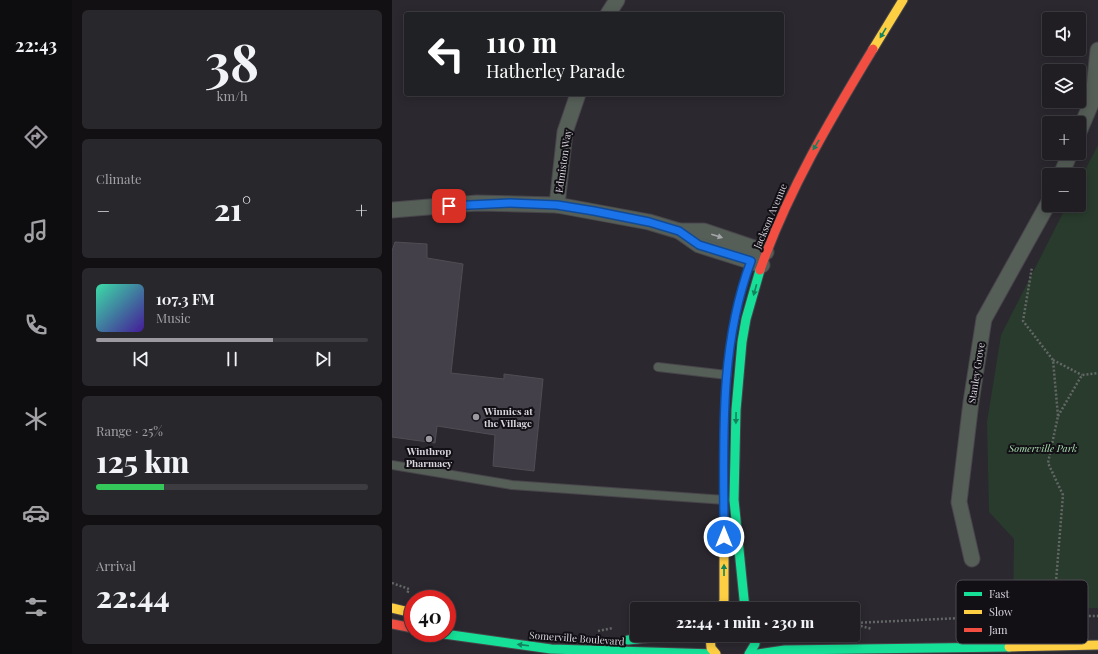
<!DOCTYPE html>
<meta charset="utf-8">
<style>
body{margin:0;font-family:"Playfair Display",serif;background:#28272b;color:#f1f3f6;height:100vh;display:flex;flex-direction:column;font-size:15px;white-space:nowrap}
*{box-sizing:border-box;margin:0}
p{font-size:13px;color:#a2a2a6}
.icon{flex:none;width:22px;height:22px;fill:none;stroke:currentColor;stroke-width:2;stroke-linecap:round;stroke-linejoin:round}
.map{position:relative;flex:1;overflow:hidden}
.sheet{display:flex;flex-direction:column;gap:10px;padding:10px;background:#121013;width:320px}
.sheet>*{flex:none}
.banner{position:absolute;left:12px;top:12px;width:380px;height:84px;border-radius:4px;box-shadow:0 2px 10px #0003,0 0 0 1px #3d3c41;background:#202124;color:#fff;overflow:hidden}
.tools{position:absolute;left:650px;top:12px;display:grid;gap:8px}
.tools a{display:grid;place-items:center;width:44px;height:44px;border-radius:4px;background:#201e23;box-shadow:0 2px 10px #0003,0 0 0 1px #3d3c41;font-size:20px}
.speed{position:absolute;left:12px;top:590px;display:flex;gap:8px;font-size:20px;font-weight:700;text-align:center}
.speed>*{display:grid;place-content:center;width:52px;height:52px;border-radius:50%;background:#201e23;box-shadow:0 2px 10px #0003,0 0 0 1px #3d3c41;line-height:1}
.speed .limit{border:6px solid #d22;background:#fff;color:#111}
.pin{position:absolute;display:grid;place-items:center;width:34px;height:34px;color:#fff;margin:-17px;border-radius:8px;box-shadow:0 2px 6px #0006}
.me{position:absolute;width:44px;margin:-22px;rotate:0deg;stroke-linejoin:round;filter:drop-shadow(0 0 3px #0008)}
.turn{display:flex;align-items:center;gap:14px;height:84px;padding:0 16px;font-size:18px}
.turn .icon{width:52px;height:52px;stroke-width:2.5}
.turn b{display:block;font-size:28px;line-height:34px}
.big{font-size:30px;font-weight:800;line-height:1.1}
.sheet .widget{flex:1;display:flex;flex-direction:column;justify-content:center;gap:6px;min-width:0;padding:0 14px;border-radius:6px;background:#28272b}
.sheet .dial{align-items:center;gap:0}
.dial b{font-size:52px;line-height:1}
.song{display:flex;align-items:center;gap:12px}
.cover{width:48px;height:48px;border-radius:6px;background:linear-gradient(135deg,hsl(160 70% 55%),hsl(260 70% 35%))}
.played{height:4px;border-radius:2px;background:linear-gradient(90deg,#9c99a1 65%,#3d3c41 65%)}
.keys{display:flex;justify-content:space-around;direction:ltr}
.heat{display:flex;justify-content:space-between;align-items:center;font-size:22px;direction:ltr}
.charge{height:6px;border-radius:3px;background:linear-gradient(90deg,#34c759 25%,#3d3c41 0)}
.trip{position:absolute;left:238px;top:602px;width:230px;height:40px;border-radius:4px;background:#201e23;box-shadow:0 2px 10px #0003,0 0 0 1px #3d3c41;font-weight:800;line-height:40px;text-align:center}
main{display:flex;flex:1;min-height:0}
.dock{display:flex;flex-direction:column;width:72px;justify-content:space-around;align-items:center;background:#0d0c0e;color:#a2a2a6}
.dock .icon{width:28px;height:28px}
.dock .on{color:#9c99a1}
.dock b{font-size:18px;color:#f1f3f6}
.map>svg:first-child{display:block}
</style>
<main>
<nav class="dock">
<b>22:43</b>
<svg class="icon on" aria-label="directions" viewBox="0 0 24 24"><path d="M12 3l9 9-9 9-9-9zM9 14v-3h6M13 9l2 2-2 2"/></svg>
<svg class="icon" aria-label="music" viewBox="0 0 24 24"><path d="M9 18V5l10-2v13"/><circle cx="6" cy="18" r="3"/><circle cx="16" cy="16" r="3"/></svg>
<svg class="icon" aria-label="phone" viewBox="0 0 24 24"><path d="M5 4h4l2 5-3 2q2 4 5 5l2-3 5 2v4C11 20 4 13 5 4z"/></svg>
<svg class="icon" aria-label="climate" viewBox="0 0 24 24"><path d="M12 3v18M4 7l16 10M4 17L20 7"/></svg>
<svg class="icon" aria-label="car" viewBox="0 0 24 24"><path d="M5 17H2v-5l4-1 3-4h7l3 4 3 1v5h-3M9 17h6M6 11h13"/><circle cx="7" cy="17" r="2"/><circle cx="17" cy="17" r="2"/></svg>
<svg class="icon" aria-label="filters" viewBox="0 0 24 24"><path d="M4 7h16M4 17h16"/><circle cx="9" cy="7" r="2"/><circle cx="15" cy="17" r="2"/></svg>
</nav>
<section class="sheet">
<div class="widget dial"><b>38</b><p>km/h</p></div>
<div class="widget"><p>Climate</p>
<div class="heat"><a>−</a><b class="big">21°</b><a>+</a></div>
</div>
<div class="widget">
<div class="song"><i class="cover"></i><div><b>107.3 FM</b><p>Music</p></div></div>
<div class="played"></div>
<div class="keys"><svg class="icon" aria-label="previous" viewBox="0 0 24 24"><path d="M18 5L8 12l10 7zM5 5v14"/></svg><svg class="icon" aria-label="pause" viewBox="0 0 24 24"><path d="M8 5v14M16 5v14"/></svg><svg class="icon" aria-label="next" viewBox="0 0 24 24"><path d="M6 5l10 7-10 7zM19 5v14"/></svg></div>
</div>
<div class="widget"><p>Range · 25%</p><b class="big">125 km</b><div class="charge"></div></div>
<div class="widget"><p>Arrival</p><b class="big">22:44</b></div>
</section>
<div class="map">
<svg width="706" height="654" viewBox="0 0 706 654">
<rect width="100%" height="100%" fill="#2b282f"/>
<!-- green -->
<polygon fill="#283b2c" points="706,145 706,608 621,608 622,539 597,512 595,422 609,335 675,205 687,205 687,182"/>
<!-- building -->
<polygon fill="#434049" stroke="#504e54" points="3,242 35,244 35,258 71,264 59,373 112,379 112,374 151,379 142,471 101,466 103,435 45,426 43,443 0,437 0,251"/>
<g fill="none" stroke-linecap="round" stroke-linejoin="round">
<defs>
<g id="lane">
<polyline points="266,367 335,375"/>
<polyline points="0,465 120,485 333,500"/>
</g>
<g id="street">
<polyline points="216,14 225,0"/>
<polyline points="687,132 701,99 706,50"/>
<polyline points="669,175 678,153"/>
<polyline points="165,205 173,132 186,94"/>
<polyline points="0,210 85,203 165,205 257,222 287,231 312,231 374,252"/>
<polyline points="287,231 307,245 370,265"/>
<polyline points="580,559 567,502 579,402 592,319 657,202"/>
</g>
<g id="fast">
<polyline points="353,609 342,500 344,410 350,342 354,319 368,270"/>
<polyline points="45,633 159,649 323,654"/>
<polyline points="236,640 281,635"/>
<polyline points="357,654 363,644 363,635"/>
<polyline points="366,654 393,650 617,647"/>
</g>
<g id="slow">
<polyline points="481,49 511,0"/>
<polyline points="0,608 21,613"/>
<polyline points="330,609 332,600 332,534"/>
<polyline points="318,635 319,648 324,654"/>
<polyline points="617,647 706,645"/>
</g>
<g id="jam">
<path d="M368,270C396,191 438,120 481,49"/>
<polyline points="0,624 21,628"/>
</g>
</defs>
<!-- lane casing -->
<use href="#lane" stroke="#47454a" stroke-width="10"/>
<!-- street casing -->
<use href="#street" stroke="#47454a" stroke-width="17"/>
<!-- fast casing -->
<use href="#fast" stroke="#47454a" stroke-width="11"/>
<!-- slow casing -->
<use href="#slow" stroke="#47454a" stroke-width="11"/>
<!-- jam casing -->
<use href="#jam" stroke="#47454a" stroke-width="11"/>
<!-- path -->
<g stroke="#636765" stroke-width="2.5" stroke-dasharray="2 2" stroke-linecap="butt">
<polyline points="661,360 690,375"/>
<polyline points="666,416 690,375 706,373"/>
<polyline points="0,583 17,589 15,594"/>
<polyline points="461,623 613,616 706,616"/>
<polyline points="461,624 480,629"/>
<polyline points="613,628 613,616 664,581 671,495 656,463 666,416 661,360 631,321 640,267"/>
<polyline points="206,631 221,628"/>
</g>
<!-- lane -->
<use href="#lane" stroke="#565e58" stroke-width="8"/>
<!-- street -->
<use href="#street" stroke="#565e58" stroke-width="15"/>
<!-- fast -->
<use href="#fast" stroke="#16e098" stroke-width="9"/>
<!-- slow -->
<use href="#slow" stroke="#ffcf43" stroke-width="9"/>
<!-- jam -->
<use href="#jam" stroke="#f24e42" stroke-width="9"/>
</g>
<!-- one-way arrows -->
<defs><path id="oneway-solid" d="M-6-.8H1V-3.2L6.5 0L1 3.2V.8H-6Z"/></defs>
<g fill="#14825d">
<use href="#oneway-solid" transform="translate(491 33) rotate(121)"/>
<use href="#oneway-solid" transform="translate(424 145) rotate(121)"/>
<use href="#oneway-solid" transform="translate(363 290) rotate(106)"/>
<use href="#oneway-solid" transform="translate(344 418) rotate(91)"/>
<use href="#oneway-solid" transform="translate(332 570) rotate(-90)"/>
<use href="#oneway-solid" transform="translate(131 645) rotate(-173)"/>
</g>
<use fill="#a5a6a9" href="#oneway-solid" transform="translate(325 236) rotate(18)"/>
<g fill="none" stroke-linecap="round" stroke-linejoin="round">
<defs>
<path id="route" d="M57,206L118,203L165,205L202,211L257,222L287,231L307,245L359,261C326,349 332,445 332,537"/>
</defs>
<!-- route casing -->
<use href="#route" stroke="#114b97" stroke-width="10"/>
<!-- route -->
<use href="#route" stroke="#1a73e8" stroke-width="7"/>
</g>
<!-- markers -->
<g fill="#9c99a1" stroke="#120f15" stroke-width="1.5">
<circle cx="84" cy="417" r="4"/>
<circle cx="37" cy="439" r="4"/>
</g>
<g text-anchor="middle" stroke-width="4" stroke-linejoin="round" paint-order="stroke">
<!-- street labels -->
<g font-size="10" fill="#d9d6df" stroke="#120f15">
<text transform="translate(171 161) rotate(-82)" y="4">Edmiston Way</text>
<text transform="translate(378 216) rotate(-67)" y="4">Jackson Avenue</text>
<text transform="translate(584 373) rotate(-81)" y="4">Stanley Grove</text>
<text transform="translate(185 638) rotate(4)" y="4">Somerville Boulevard</text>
</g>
<!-- poi labels -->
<g font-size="10" font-weight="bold" fill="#d9d6df" stroke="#120f15" text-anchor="start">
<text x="92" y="415">Winnies at<tspan x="92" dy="12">the Village</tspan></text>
<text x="37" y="455" text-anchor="middle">Winthrop<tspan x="37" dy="12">Pharmacy</tspan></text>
</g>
<!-- park labels -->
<g font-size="10" font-style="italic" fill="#a8dfaf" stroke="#120f15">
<text x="651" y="452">Somerville Park</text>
</g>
</g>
<!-- legend -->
<rect x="564" y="580" width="132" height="64" rx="6" fill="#120f15" stroke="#4e4b52" stroke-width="1"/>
<rect x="572" y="592" width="18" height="4" fill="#16e098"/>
<rect x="572" y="610" width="18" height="4" fill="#ffcf43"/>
<rect x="572" y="628" width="18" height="4" fill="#f24e42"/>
<g font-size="11" fill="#d9d6df">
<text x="597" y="598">Fast</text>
<text x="597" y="616">Slow</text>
<text x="597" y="634">Jam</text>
</g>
</svg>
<div class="tools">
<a><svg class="icon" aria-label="sound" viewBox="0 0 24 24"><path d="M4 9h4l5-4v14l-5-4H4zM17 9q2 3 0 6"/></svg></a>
<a><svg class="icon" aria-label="layers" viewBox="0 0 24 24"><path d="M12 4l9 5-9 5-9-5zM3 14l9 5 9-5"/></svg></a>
<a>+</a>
<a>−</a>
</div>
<div class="speed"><div class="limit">40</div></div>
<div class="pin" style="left:57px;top:206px;background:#d93025"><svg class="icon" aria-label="arrive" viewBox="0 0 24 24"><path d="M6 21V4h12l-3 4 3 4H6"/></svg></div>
<svg class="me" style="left:332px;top:537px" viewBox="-20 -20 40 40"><circle r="17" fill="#1a73e8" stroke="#fff" stroke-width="3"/><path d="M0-11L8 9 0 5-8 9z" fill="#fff"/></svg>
<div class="trip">22:44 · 1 min · 230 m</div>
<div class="banner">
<div class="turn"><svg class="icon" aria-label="left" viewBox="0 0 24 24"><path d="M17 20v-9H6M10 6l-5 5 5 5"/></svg><div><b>110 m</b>Hatherley Parade</div></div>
</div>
</div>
</main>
